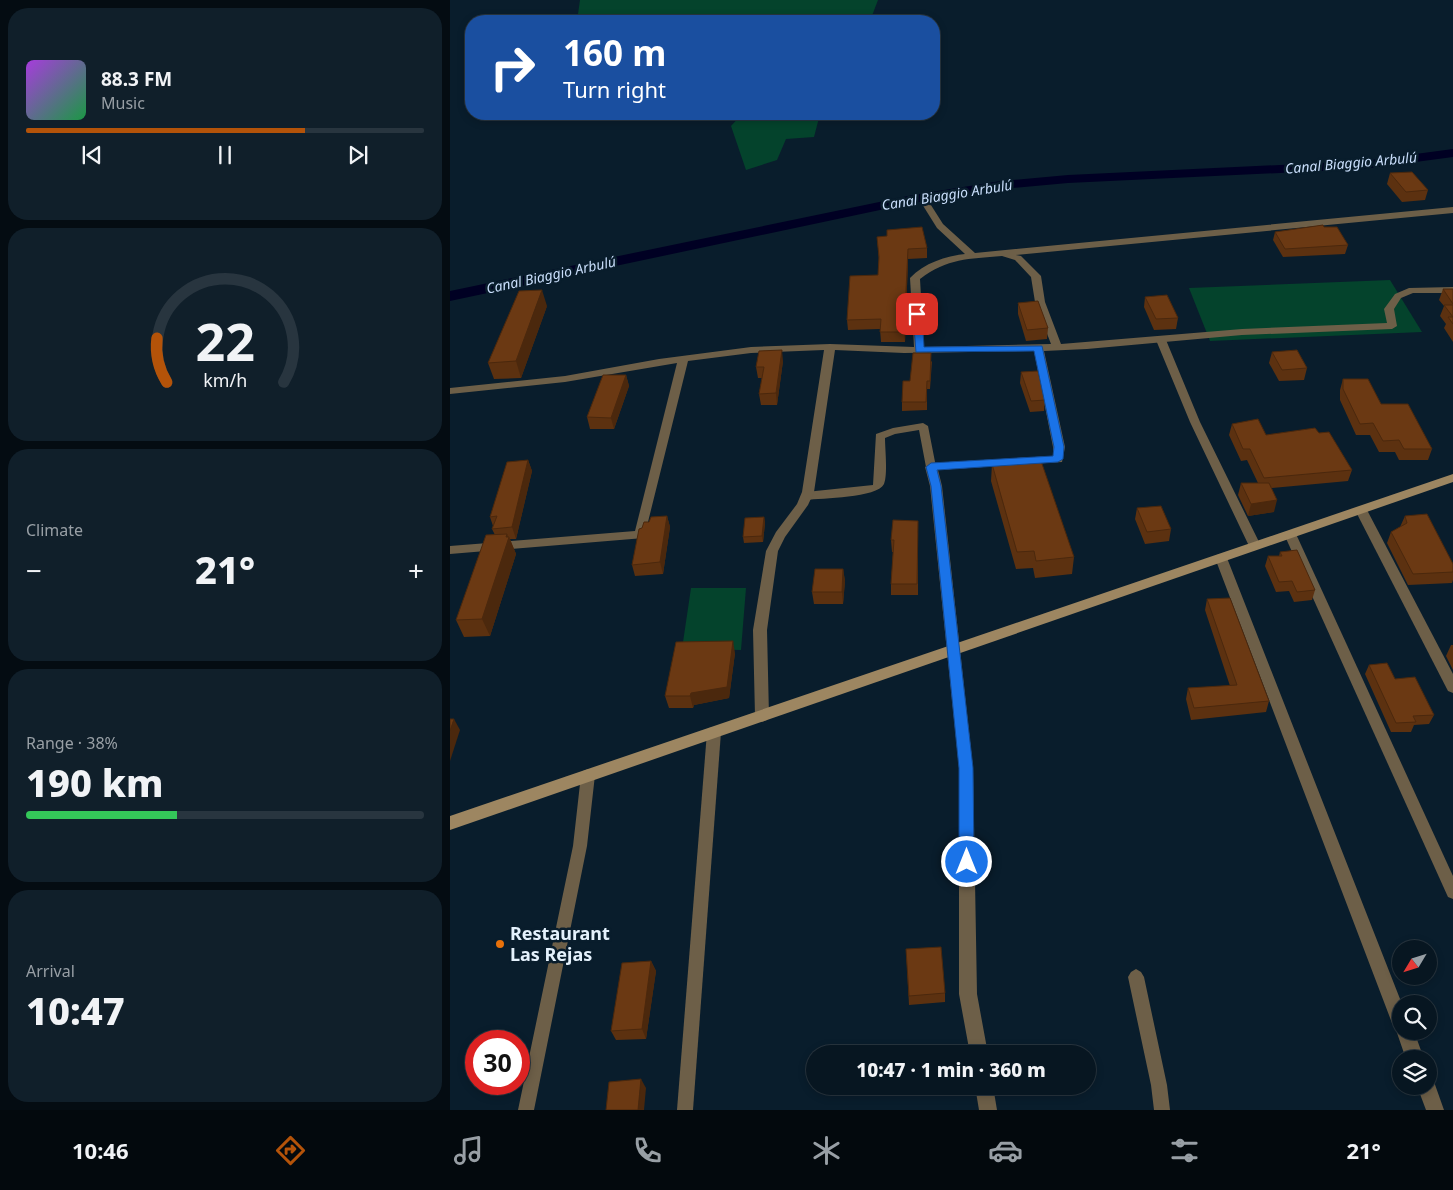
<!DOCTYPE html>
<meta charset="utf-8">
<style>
body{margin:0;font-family:"Noto Sans",sans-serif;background:#101f2a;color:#f1f3f6;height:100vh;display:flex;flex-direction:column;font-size:19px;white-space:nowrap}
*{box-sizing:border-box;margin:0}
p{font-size:16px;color:#989fa5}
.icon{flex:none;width:28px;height:28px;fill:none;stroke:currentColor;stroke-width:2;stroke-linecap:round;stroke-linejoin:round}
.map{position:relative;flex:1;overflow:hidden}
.drawer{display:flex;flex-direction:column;gap:8px;padding:8px;background:#040c12;width:450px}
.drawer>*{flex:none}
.guide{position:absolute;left:15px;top:15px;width:475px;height:105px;border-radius:20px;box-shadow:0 2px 8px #0003,0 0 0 1px #28353f;background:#1a4fa0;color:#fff;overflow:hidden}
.needle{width:32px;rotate:232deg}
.fabs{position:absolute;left:942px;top:940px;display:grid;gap:10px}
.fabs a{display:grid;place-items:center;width:45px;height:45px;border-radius:50%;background:#071621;box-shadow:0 2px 8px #0003,0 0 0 1px #28353f;font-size:25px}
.speed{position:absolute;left:15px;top:1030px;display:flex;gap:10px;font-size:25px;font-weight:700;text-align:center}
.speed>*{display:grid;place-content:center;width:65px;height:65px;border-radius:50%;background:#071621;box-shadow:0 2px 8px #0003,0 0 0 1px #28353f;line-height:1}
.speed .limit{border:8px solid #d22;background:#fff;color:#111}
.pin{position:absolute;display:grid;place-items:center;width:42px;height:42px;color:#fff;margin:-21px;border-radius:10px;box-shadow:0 2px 8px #0006}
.me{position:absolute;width:55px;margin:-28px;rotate:0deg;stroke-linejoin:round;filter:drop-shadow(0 0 4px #0008)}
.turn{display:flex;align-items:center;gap:18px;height:105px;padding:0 15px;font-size:22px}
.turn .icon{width:65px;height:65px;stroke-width:2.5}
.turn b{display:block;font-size:35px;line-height:42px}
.big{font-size:38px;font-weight:800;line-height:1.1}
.drawer .card{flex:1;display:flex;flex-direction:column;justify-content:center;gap:8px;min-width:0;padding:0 18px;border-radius:20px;background:#101f2a}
.drawer .dial{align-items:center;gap:0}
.dial svg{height:130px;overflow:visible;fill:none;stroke:#28353f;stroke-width:7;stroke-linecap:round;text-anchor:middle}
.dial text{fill:#f1f3f6;stroke:none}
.song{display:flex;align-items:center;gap:15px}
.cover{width:60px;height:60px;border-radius:8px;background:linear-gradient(135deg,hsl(280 70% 55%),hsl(140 70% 35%))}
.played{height:5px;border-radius:2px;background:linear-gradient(90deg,#b45309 70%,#28353f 70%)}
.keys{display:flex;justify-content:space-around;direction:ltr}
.heat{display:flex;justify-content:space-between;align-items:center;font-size:28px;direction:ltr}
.charge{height:8px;border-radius:4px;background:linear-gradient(90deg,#34c759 38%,#28353f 0)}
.trip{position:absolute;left:356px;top:1045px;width:290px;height:50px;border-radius:25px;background:#071621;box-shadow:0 2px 8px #0003,0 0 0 1px #28353f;font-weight:800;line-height:50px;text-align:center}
.tab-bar{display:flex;height:80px;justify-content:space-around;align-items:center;background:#03090d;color:#989fa5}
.tab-bar .icon{width:35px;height:35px}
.tab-bar .current{color:#b45309}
.tab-bar b{font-size:22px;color:#f1f3f6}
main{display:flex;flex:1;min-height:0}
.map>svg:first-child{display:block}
</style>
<main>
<section class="drawer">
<div class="card">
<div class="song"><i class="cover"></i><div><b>88.3 FM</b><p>Music</p></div></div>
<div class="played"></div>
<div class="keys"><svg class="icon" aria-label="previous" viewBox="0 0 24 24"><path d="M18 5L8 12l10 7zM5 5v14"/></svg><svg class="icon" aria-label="pause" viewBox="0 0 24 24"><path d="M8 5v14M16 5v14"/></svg><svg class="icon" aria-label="next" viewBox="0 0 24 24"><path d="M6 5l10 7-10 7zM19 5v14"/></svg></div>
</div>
<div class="card dial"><svg viewBox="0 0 100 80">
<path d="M14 69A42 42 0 1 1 86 69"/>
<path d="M14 69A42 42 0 0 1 8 42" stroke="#b45309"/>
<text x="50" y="56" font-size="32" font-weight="700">22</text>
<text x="50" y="72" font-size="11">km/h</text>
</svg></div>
<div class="card"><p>Climate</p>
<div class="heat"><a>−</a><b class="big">21°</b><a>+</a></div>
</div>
<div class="card"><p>Range · 38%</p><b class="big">190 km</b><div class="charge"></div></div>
<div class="card"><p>Arrival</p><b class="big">10:47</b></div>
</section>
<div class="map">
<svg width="1003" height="1110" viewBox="0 0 1003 1110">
<rect width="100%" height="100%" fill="#091d2c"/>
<!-- green -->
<g fill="#04432c">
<polygon points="130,0 428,0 420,21 127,21"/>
<polygon points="292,114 370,114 364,137 336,139 327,160 296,170 281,126"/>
<polygon points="940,280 972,332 760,341 739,288"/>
<polygon points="241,588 296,588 291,650 232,649"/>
</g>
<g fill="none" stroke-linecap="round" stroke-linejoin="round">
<!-- canal -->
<polygon fill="#000023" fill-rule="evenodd" points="1003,149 1003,157 913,169 618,183 551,189 463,203 0,301 0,291 463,195 551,181 618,175 913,161"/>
<!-- service -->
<g fill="#6d5f48" fill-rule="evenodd">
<polygon points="711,337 716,340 750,422 811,546 809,549 801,549 799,546 740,422 706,340"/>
<path d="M473,423L478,426L486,467L485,469L481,470L476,467L469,430L445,434L435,438C435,449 438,475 434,484C427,498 372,498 356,500L351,496L356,492L423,485L426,434L443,428Z"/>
<polygon points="840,530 846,534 1003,876 1003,899 998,897 834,534"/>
<polygon points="264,727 269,728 271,732 243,1110 227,1110 257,732 259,728"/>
<polygon points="138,769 143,771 145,775 137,846 84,1110 68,1110 123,846 131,775 133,771"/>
<polygon points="686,969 691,972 694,977 717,1085 720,1110 704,1110 701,1085 678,977 681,972"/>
</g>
<!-- minor -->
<g fill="#6d5f48" fill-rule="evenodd">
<path d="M473,202H479L493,224L525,253L1003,207V213L566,255L571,256L591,276L595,302L611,344L792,329L937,323L934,309L945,294L959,288L1003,287V293H963L951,298L944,309L947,326L942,329L792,335L637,349L594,351L615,447L612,462L488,470L492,486L523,768L527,994L538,1054H520L509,994V768L480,486L475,467L481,463L603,456V447L584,351L454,353L385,350L364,492L358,505L335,537L328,551L317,630L319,716L317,720L312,722L307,720L305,716L303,630L316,551L326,532L347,504L352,492L374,350L301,353L238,361L194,538L0,554V546L185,531L227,363L115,382L0,394V388L115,376L209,359L301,347L380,344L464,347L460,278C474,263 496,256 515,254L487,228L472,204ZM552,256L565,260L581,277L585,302L601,344L474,347L470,279C498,258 518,259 552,256Z"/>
<polygon points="911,506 917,510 1003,674 1003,693 998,691 905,510"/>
<polygon points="771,554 775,555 777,558 952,1004 951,1031 964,1031 974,1059 956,1059 946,1030 942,1023 765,558 767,555"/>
<polygon points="979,1078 983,1079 994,1110 976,1110 967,1086 979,1086"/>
<polygon points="525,1086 543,1086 547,1110 529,1110"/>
</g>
<!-- secondary -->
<polygon fill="#9d8661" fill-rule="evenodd" points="1003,474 1003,482 0,830 0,816"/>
</g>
<!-- wall -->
<g fill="#5c3110">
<polygon points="940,173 978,190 975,200 952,202 937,184"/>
<polygon points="874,227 898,245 895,254 833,257 823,240 825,232"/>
<polygon points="427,237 477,248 477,258 458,259 455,342 431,342 430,329 398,330 397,320 428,275 429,260"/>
<polygon points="993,289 1003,289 1003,342 994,328 996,324 990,316 994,306 989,300"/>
<polygon points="695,297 728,318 726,329 704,330 694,307"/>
<polygon points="568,303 598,328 597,339 576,341 568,314"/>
<polygon points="97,306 71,378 44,379 38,363"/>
<polygon points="822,352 857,368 854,380 829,381 819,363"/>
<polygon points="333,361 327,405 311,405 309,394 312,378 308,378 306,367"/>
<polygon points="482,361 480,389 477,389 477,410 452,411 452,402 460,381"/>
<polygon points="571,372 595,400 594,411 580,412 570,383"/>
<polygon points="176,375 179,386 164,429 140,429 137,417"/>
<polygon points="893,379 931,404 982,449 978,460 949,460 945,452 929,452 920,435 906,435 890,400 890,390"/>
<polygon points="782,424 816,435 869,433 902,470 898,481 822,488 824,512 798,516 788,495 791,483 808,483 797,460 791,461 779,435"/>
<polygon points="78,460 82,471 66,539 60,539 66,554 40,636 14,637 6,620 45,535 42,529 43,526 40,517"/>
<polygon points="542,464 624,557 622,574 585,578 583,568 566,569 541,481"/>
<polygon points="687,508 721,529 719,541 695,544 685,519"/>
<polygon points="217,516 220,527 213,574 185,576 182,565 192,528 199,522"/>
<polygon points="955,516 1003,564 1003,580 1002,583 958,585 937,543 941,532 950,527"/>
<polygon points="314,517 315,523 313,542 294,543 293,537"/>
<polygon points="468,533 468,595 441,595 441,584 443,552 442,552 441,540"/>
<polygon points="830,552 865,590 862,600 844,602 839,591 826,592 815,566 818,556 829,556"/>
<polygon points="393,569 395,581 393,604 364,604 362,592"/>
<polygon points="757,599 819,701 816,712 741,720 736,699 738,688 780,686 755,610"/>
<polygon points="1001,645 1003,645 1003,670 996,656"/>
<polygon points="285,653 279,698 244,705 243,708 219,708 215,696"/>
<polygon points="919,665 945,679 984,715 979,724 964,725 961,732 941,732 915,674"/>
<polygon points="456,949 495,993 495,1002 459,1005"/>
<polygon points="201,961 206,971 196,1039 166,1040 161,1031"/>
</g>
<!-- shaded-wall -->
<g fill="#4b280d">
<polygon points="458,249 458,259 455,342 454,332"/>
<polygon points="92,290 97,306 71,378 66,361"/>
<polygon points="332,350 333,361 327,405 326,393"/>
<polygon points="176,375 179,386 164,429 161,418"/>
<polygon points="78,460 82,471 66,539 62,527"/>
<polygon points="827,500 824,512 798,516 801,504"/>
<polygon points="217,516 220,527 213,574 210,562"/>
<polygon points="314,517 315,523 313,542 312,536"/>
<polygon points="57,534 59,539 59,537 66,554 40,636 32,619"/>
<polygon points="393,569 395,581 393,604 392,592"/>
<polygon points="283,641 285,653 279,698 244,705 243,708 240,696 241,693"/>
<polygon points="4,719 10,730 0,761 0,731"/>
<polygon points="201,961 206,971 196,1039 192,1029"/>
<polygon points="191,1079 196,1088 194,1110 188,1110"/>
</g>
<!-- building -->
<g fill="#6b3913" stroke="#4b280d">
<polygon points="962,172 978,190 956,192 940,173"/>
<polygon points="873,225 874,227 887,227 898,245 835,249 825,232"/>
<polygon points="472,227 477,248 458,249 454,332 430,332 431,319 397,320 400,276 428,275 429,257 427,237 437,236 437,230"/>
<polygon points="993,289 1003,289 1003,304"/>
<polygon points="92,290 66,361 38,363 69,291"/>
<polygon points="717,295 728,318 706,319 695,297"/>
<polygon points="588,301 598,328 577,330 568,303"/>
<polygon points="994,305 1003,305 1003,324 998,317 1003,317"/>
<polygon points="332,350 326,393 309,394 314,367 306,367 309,351"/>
<polygon points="847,350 857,368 832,370 822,352"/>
<polygon points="463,353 481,353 480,381 477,381 476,402 452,402 453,381 460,381"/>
<polygon points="588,371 595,400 581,401 571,372"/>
<polygon points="153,375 176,375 161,418 137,417"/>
<polygon points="893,379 918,379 931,404 958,404 982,449 954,449 949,440 933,441 923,423 910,424 893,389"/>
<polygon points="808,419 816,435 865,428 869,433 879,432 902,470 814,478 800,449 793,449 782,424"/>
<polygon points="590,458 624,557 586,561 584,551 567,552 542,464"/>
<polygon points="78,460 62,527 42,529 47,516 40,517 57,462"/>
<polygon points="791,483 819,483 827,500 801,504"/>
<polygon points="711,506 721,529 697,532 687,508"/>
<polygon points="977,514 1003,564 1003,572 963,574 941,532 957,523 955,516"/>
<polygon points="217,516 210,562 182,565 189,529 192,528 194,522 199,522 201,517"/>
<polygon points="314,517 312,536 293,537 295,518"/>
<polygon points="443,520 468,521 467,584 441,584 444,540 441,540"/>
<polygon points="57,534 56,537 59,537 32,619 6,620 36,535"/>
<polygon points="847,550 865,590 847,592 842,581 829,582 818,556 832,556 830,552"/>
<polygon points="365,569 393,569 392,592 362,592"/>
<polygon points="780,598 819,701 744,708 738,688 787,685 757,599"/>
<polygon points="283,641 277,687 241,693 240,696 215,696 226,642"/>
<polygon points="937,663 945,679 965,677 984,715 963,716 966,722 946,723 919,665"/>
<polygon points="0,719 4,719 0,731"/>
<polygon points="491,947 495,993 459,996 456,949"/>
<polygon points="201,961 192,1029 161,1031 172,963"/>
<polygon points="191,1079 188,1110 156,1110 159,1082"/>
</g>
<!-- route -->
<polygon fill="#1a73e8" stroke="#114b97" points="467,311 472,314 474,347 592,346 614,447 613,459 608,462 487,470 491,486 523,768 524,862 522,866 517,868 511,866 509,862 509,768 481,486 476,467 481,463 603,456 604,447 584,351 466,352 463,314"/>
<!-- markers -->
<circle fill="#e8710a" stroke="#091d2c" stroke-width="2" cx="50" cy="944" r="5"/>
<g text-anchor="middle" stroke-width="5" stroke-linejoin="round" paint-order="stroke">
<!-- far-water labels -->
<g font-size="14" font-style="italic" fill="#cadffc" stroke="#091d2c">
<text transform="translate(901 163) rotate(-5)" y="5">Canal Biaggio Arbulú</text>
<text transform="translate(497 195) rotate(-9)" y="5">Canal Biaggio Arbulú</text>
<text transform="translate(101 275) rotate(-12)" y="5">Canal Biaggio Arbulú</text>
</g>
<!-- near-poi labels -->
<g font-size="18" font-weight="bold" fill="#e4f1fc" stroke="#091d2c" text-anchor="start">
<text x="60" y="940">Restaurant<tspan x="60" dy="21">Las Rejas</tspan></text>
</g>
</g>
</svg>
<div class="fabs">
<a><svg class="needle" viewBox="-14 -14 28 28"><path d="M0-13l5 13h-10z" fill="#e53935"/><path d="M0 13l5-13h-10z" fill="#989fa5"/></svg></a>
<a><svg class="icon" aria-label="search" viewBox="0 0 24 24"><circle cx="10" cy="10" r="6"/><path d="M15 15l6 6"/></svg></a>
<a><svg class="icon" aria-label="layers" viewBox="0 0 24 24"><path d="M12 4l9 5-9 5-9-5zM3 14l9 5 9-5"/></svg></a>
</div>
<div class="speed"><div class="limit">30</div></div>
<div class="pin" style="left:467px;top:314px;background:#d93025"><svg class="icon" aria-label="arrive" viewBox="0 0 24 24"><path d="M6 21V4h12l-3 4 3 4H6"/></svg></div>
<svg class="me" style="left:517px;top:862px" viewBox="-20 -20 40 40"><circle r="17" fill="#1a73e8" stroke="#fff" stroke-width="3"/><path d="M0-11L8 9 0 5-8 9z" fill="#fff"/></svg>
<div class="trip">10:47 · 1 min · 360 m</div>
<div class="guide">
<div class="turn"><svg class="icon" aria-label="right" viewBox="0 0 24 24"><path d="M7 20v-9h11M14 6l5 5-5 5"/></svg><div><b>160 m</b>Turn right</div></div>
</div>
</div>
</main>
<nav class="tab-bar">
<b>10:46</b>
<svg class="icon current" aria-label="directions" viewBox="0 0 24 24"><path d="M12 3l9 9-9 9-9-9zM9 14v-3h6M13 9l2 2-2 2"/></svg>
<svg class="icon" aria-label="music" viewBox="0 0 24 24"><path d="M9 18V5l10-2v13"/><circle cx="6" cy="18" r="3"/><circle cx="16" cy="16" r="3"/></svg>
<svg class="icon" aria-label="phone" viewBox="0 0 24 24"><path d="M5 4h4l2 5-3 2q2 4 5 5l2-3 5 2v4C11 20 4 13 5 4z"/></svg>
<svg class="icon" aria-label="climate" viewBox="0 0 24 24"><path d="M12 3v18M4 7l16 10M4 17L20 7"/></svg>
<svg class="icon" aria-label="car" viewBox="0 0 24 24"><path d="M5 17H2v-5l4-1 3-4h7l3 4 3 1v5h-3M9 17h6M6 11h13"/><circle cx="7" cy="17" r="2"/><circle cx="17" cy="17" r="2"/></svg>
<svg class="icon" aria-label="filters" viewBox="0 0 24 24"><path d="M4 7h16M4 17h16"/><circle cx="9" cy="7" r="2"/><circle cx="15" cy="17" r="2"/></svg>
<b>21°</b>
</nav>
